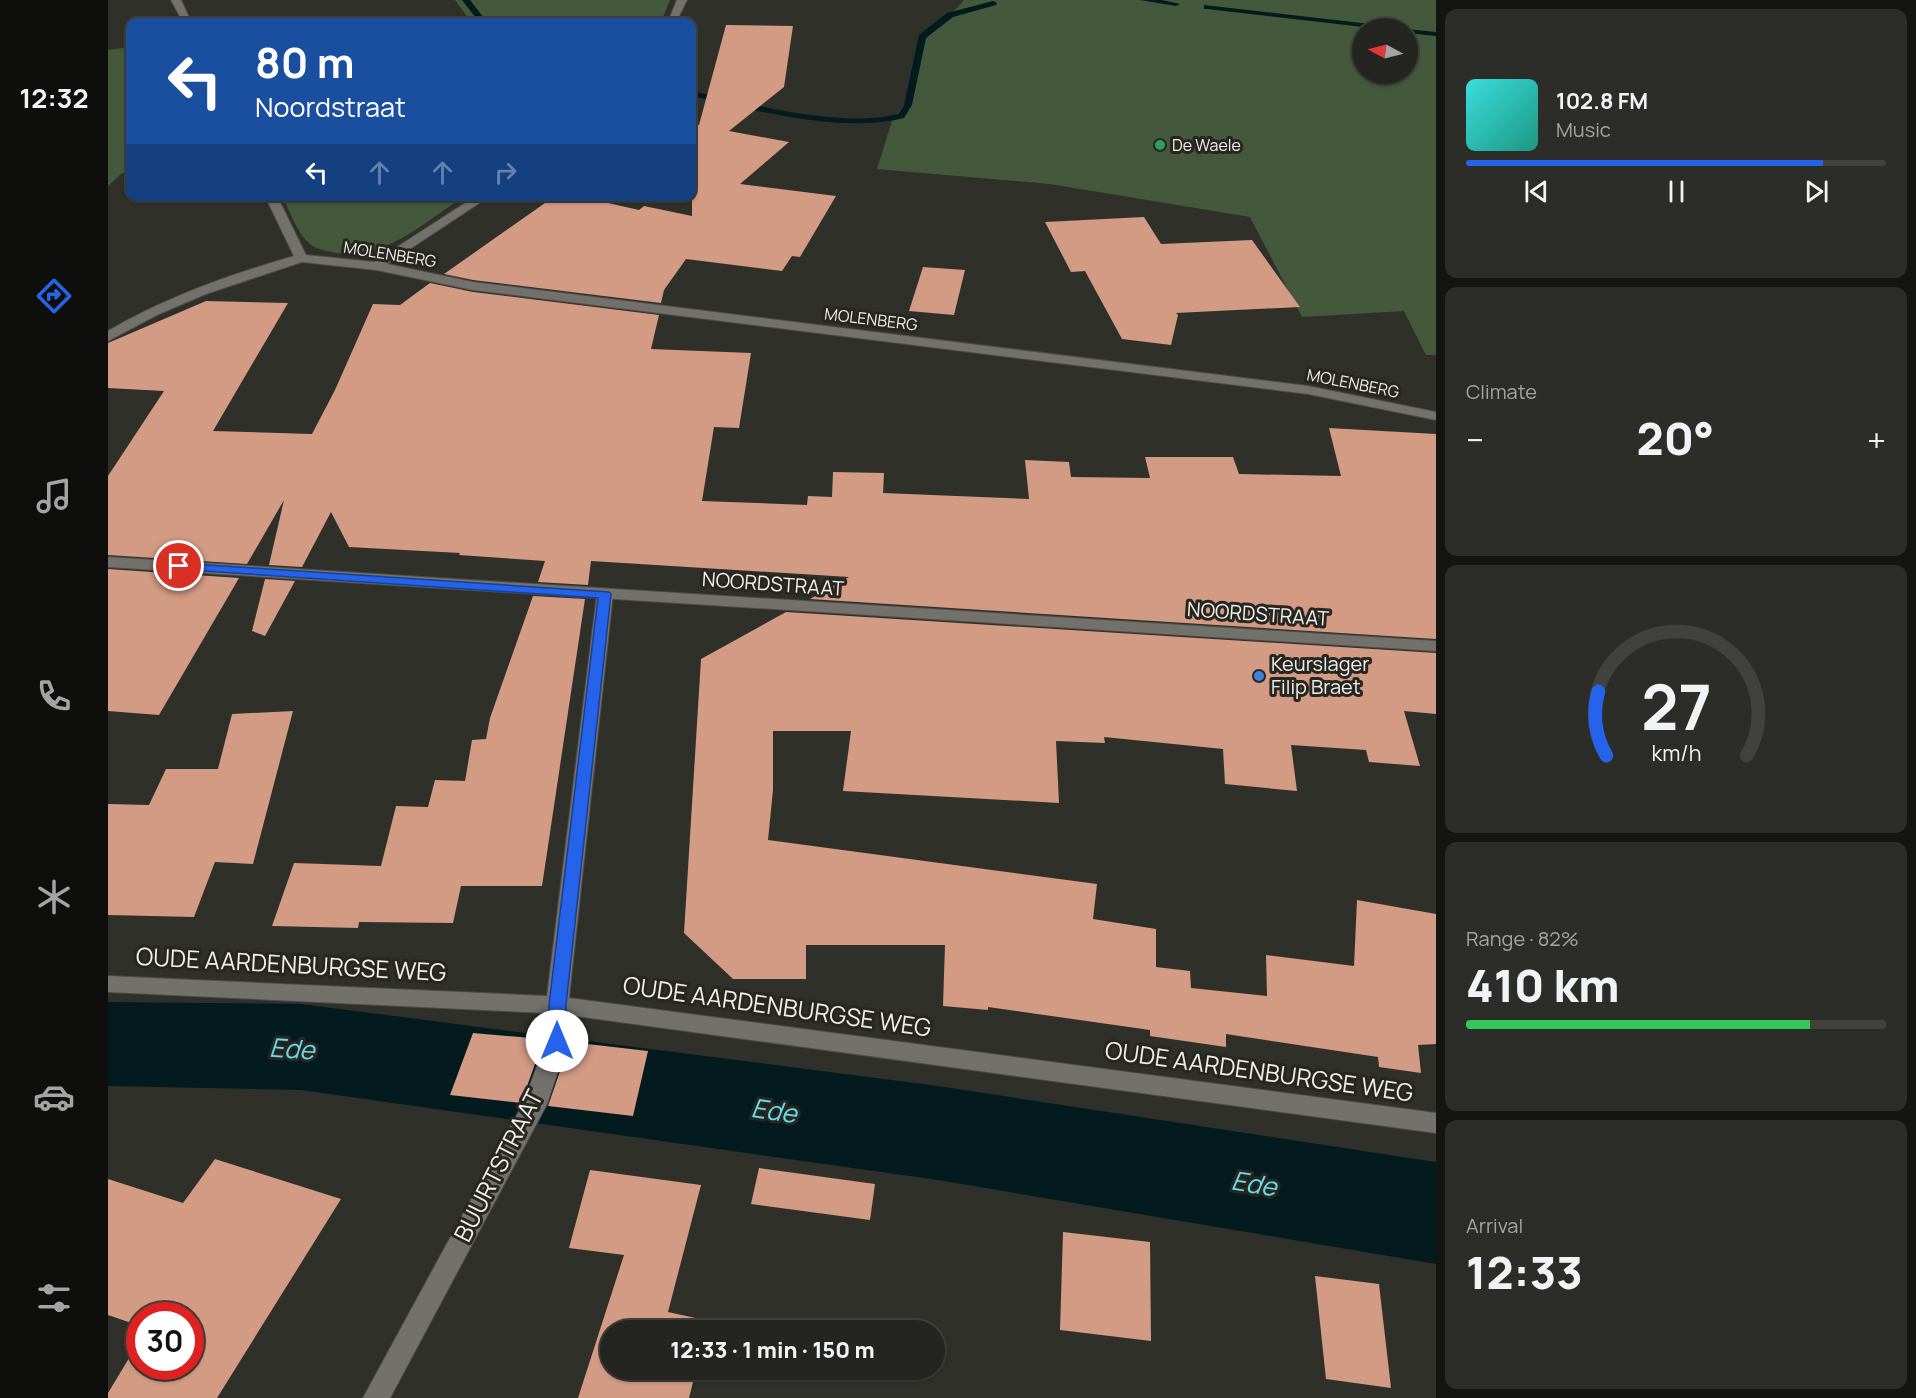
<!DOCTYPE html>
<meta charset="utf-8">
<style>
body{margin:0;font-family:Manrope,sans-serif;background:#2c2c29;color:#f1f3f6;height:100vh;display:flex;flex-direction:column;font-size:22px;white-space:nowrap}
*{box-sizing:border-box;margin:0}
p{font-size:20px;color:#a3a4a5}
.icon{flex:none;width:33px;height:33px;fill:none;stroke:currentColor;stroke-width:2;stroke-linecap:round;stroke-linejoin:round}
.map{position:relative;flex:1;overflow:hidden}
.details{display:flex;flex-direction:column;gap:9px;padding:9px;background:#141412;width:480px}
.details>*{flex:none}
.top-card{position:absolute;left:18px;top:18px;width:570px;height:183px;border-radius:12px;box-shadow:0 2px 4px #0004,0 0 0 2px #41413e;background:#1a4fa0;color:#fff;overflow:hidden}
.needle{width:39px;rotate:277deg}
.fabs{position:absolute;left:1244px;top:18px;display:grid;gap:12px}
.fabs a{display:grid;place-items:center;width:66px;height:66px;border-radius:50%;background:#242420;box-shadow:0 2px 4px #0004,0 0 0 2px #41413e;font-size:30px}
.speed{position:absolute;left:18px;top:1302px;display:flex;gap:12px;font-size:30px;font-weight:700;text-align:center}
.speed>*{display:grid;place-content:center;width:78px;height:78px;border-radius:50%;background:#242420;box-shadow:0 2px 4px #0004,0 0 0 2px #41413e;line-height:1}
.speed .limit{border:9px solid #d22;background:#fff;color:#111}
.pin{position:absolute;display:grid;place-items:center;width:51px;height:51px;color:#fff;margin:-26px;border:3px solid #fff;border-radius:50%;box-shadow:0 2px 6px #0007}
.me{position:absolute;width:66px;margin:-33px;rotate:0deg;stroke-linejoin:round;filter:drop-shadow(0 0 4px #0008)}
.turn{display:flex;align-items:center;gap:21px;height:126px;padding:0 30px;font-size:27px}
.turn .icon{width:78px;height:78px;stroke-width:2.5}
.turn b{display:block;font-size:42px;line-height:51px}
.lanes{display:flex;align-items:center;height:57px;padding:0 30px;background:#0003;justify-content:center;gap:30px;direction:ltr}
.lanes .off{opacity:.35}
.big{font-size:45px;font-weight:800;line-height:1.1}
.details .card{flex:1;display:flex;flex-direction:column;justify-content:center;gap:9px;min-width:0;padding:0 21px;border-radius:12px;background:#2c2c29}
.details .dial{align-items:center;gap:0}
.dial svg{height:156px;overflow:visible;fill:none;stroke:#41413e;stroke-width:7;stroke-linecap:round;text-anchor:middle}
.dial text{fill:#f1f3f6;stroke:none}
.song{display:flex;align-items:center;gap:18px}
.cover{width:72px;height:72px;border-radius:9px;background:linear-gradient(135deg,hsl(180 70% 55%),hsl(170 70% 35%))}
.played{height:6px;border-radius:3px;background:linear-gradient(90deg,#2563eb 85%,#41413e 85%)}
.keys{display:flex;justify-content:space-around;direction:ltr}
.heat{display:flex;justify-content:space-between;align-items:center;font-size:33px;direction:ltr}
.charge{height:9px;border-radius:4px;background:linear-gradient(90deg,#34c759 82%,#41413e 0)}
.trip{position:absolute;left:492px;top:1320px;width:345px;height:60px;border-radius:30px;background:#242420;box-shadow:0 2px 4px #0004,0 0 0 2px #41413e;font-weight:800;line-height:60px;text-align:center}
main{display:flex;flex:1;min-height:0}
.menu{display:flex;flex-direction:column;width:108px;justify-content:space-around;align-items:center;background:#0e0e0d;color:#a3a4a5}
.menu .icon{width:42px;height:42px}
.menu .current{color:#2563eb}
.menu b{font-size:27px;color:#f1f3f6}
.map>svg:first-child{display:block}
</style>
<main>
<nav class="menu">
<b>12:32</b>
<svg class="icon current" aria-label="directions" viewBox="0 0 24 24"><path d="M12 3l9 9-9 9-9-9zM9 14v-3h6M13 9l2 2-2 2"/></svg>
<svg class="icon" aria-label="music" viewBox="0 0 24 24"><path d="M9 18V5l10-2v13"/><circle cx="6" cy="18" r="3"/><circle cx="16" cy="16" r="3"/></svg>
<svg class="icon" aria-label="phone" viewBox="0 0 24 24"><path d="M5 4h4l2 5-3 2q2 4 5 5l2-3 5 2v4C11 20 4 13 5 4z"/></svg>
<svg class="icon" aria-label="climate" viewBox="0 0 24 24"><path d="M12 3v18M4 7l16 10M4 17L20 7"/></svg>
<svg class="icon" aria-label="car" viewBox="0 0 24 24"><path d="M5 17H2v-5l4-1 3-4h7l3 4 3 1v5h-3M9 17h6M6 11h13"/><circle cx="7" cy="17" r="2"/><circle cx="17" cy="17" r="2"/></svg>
<svg class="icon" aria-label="filters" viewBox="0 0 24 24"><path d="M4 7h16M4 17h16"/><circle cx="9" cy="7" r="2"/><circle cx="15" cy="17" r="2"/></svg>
</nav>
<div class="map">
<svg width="1328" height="1398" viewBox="0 0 1328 1398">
<rect width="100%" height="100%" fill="#30302b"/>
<!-- green -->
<g fill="#44593c" fill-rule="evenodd">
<polygon points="347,0 562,0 553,22 363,22"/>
<path d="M856,0H1328V355H1318L1296,311L1194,317L1142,217L942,184L769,169L784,121L805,92L813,36L849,8ZM1254,28H1299V74H1254Z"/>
<polygon points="22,47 22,174 14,173 0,186 0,50"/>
<path d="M175,197H355C317,222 277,260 228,253C219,251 210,250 202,244C189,233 182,212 175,197Z"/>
</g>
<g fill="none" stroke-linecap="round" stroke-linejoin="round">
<!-- stream -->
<g fill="#031b1e" fill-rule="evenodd">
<polygon points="354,0 362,0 379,22 371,22"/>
<polygon points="1032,0 1054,0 1072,4 1068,6"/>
<path d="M885,1L889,3L888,5L845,17L818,38L804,105L796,118C734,134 646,110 584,96V91C641,103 733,129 790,114L796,105L811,35L839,13Z"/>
<polygon points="1096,5 1280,26 1284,28 1264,28 1099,9 1096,9"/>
<polygon points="1299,29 1328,32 1328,36 1299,33"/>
</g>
<!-- river -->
<polygon fill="#031b1e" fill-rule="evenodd" points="0,1002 193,1004 830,1086 1328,1162 1328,1264 830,1180 193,1090 0,1086"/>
</g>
<!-- building -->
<g fill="#d39a84">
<polygon points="618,25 685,26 676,87 621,131 681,142 632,184 728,196 692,257 684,256 674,271 578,259 556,290 553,303 365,280 336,274 447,196 469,196 531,210 536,206 584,216 584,124 591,125"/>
<polygon points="1036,217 1053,244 1144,240 1192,307 1068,313 1070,315 1063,345 1014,339 977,271 963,272 937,222"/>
<polygon points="815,267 857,270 846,315 801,311"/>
<polygon points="322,283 365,292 551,315 543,349 643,353 631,428 606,427 594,501 699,505 700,496 724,497 725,472 776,473 775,493 921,499 917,460 961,462 963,477 1042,478 1037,457 1125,457 1131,474 1233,476 1221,428 1328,434 1328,639 702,599 741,577 483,561 480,585 430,582 437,561 351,555 352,553 241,547 223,512 194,567 161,565 176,500 139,564 0,555 0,476 56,391 0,388 0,343 98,301 180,303 105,431 204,434 227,390 265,304 292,305"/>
<polygon points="0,569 131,578 51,715 0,711"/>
<polygon points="157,579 187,581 157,636 144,631"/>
<polygon points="425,596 477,599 434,886 353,886 345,923 251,922 250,928 164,926 186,863 273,866 288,806 320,807 327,780 357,781 364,740 378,739 382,718"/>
<polygon points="678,612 1328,653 1328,714 1296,711 1312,766 1261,762 1258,750 1183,745 1189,791 1117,784 1115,749 996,737 997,743 948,741 951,803 735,791 743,731 665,731 665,790 660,840 989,884 985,919 1048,929 1048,967 1082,971 1083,988 1159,996 1158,955 1246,966 1249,900 1328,914 1328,1044 1310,1045 1313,1073 1271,1067 1270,1057 1118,1034 1118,1047 1042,1036 1042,1030 880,1007 880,1010 835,1006 837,945 698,945 698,979 625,979 576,933 593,659"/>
<polygon points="185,711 145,864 107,862 86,917 0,915 0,804 41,805 58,769 110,769 124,714"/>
<polygon points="365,1033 436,1039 413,1103 342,1095"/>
<polygon points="462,1042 540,1051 525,1116 440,1106"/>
<polygon points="107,1159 233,1199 109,1398 0,1398 0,1393 32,1340 32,1366 82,1366 82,1316 32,1316 32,1326 0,1315 0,1179 75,1203"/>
<polygon points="651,1168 767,1184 762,1220 643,1204"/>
<polygon points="482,1170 593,1185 560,1312 601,1321 599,1330 502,1330 502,1370 588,1370 581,1398 470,1398 516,1255 461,1248"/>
<polygon points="955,1232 1042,1242 1043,1341 952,1330"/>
<polygon points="1207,1276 1271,1284 1283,1388 1218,1379"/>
</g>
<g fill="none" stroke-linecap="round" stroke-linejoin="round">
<defs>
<g id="street">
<polygon points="63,0 73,0 83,22 75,22"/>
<polygon points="569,0 579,0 568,22 560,22"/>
<path d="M157,196H169L198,255L266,262L368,196H382L279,264L365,282L1200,386L1328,412V420L1200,394L365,290L268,270L194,262L98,294L49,315L0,341V331C58,297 121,275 186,256Z"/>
<polygon points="497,589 505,594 461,998 1328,1113 1328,1133 460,1015 460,1041 439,1104 282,1398 255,1398 416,1102 438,1041 438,1013 0,992 0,976 439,996 489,594"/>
</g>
<polygon id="secondary" points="0,557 1328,641 1328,651 0,567"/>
</defs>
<!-- street casing -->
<use href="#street" stroke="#4c4b47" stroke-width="2"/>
<!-- secondary casing -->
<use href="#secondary" stroke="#4c4b47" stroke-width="2"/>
<!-- street -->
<use href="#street" fill="#72716c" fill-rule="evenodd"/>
<!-- secondary -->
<use href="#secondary" fill="#72716c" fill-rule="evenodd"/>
</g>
<!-- route -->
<polygon fill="#2563eb" stroke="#184099" stroke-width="1.5" points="71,563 501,592 503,594 458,1005 458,1041 455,1045 449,1047 443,1045 441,1041 441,1005 490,598 67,569 65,566 67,564"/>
<!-- markers -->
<circle fill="#2e9e5b" stroke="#272621" stroke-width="2" cx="1052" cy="145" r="6"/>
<circle fill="#3f7fe0" stroke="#272621" stroke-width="2" cx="1151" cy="676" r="6"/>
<g text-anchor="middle" stroke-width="6" stroke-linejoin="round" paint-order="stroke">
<!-- far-poi labels -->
<g font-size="16" fill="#efeeeb" stroke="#272621" text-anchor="start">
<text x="1064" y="151">De Waele</text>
</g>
<!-- far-street labels -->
<g font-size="16" fill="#efeeeb" stroke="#272621">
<text transform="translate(282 254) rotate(9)" y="6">MOLENBERG</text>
<text transform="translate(763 319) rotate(7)" y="6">MOLENBERG</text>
<text transform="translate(1245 383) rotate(11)" y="6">MOLENBERG</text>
</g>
<!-- street labels -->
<g font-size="20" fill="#efeeeb" stroke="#272621">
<text transform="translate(665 584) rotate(4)" y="7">NOORDSTRAAT</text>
<text transform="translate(1150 614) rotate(4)" y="7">NOORDSTRAAT</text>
</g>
<!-- poi labels -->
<g font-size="20" fill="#efeeeb" stroke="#272621" text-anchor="start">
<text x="1163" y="671">Keurslager<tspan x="1163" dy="23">Filip Braet</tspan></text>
</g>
<!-- near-street labels -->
<g font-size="24" fill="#efeeeb" stroke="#272621">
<text transform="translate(183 965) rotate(3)" y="8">OUDE AARDENBURGSE WEG</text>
<text transform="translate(669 1007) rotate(8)" y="8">OUDE AARDENBURGSE WEG</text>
<text transform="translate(1151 1072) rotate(8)" y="8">OUDE AARDENBURGSE WEG</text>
<text transform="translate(391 1166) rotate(-63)" y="8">BUURTSTRAAT</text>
</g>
<!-- near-water labels -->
<g font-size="26" font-style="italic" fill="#68daea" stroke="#272621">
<text transform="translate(184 1049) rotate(4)" y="9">Ede</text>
<text transform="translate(666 1111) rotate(8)" y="9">Ede</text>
<text transform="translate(1146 1184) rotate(9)" y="9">Ede</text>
</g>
</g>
</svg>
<div class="fabs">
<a><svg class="needle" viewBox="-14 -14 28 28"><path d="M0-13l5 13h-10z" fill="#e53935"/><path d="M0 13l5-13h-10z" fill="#a3a4a5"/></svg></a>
</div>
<div class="speed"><div class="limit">30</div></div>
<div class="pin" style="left:71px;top:566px;background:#d93025"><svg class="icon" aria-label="arrive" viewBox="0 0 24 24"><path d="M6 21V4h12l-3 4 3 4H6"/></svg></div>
<svg class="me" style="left:449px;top:1041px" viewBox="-20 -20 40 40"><circle r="19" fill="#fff"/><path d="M0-13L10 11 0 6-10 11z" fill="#2563eb"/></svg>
<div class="trip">12:33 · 1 min · 150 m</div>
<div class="top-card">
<div class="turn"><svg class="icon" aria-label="left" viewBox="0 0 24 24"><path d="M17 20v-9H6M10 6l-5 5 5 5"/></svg><div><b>80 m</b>Noordstraat</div></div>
<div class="lanes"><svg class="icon" aria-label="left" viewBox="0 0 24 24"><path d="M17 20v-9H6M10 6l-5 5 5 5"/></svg><svg class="icon off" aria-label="ahead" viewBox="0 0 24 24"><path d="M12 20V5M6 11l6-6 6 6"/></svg><svg class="icon off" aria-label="ahead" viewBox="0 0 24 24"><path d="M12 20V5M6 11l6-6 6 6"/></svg><svg class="icon off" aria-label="right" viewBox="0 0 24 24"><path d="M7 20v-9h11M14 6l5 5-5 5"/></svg></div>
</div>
</div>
<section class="details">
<div class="card">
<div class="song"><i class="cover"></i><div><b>102.8 FM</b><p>Music</p></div></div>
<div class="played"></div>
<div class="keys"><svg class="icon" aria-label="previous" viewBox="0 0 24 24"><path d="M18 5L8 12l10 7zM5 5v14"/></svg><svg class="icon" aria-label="pause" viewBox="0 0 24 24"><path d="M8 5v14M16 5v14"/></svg><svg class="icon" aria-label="next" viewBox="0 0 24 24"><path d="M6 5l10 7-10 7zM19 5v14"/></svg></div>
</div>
<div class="card"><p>Climate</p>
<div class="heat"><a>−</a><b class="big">20°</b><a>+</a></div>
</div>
<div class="card dial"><svg viewBox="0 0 100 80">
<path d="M14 69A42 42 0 1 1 86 69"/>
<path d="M14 69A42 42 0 0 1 10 36" stroke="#2563eb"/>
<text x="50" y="56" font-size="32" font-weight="700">27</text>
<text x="50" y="72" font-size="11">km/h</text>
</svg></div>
<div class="card"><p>Range · 82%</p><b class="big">410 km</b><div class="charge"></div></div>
<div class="card"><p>Arrival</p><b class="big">12:33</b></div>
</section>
</main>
